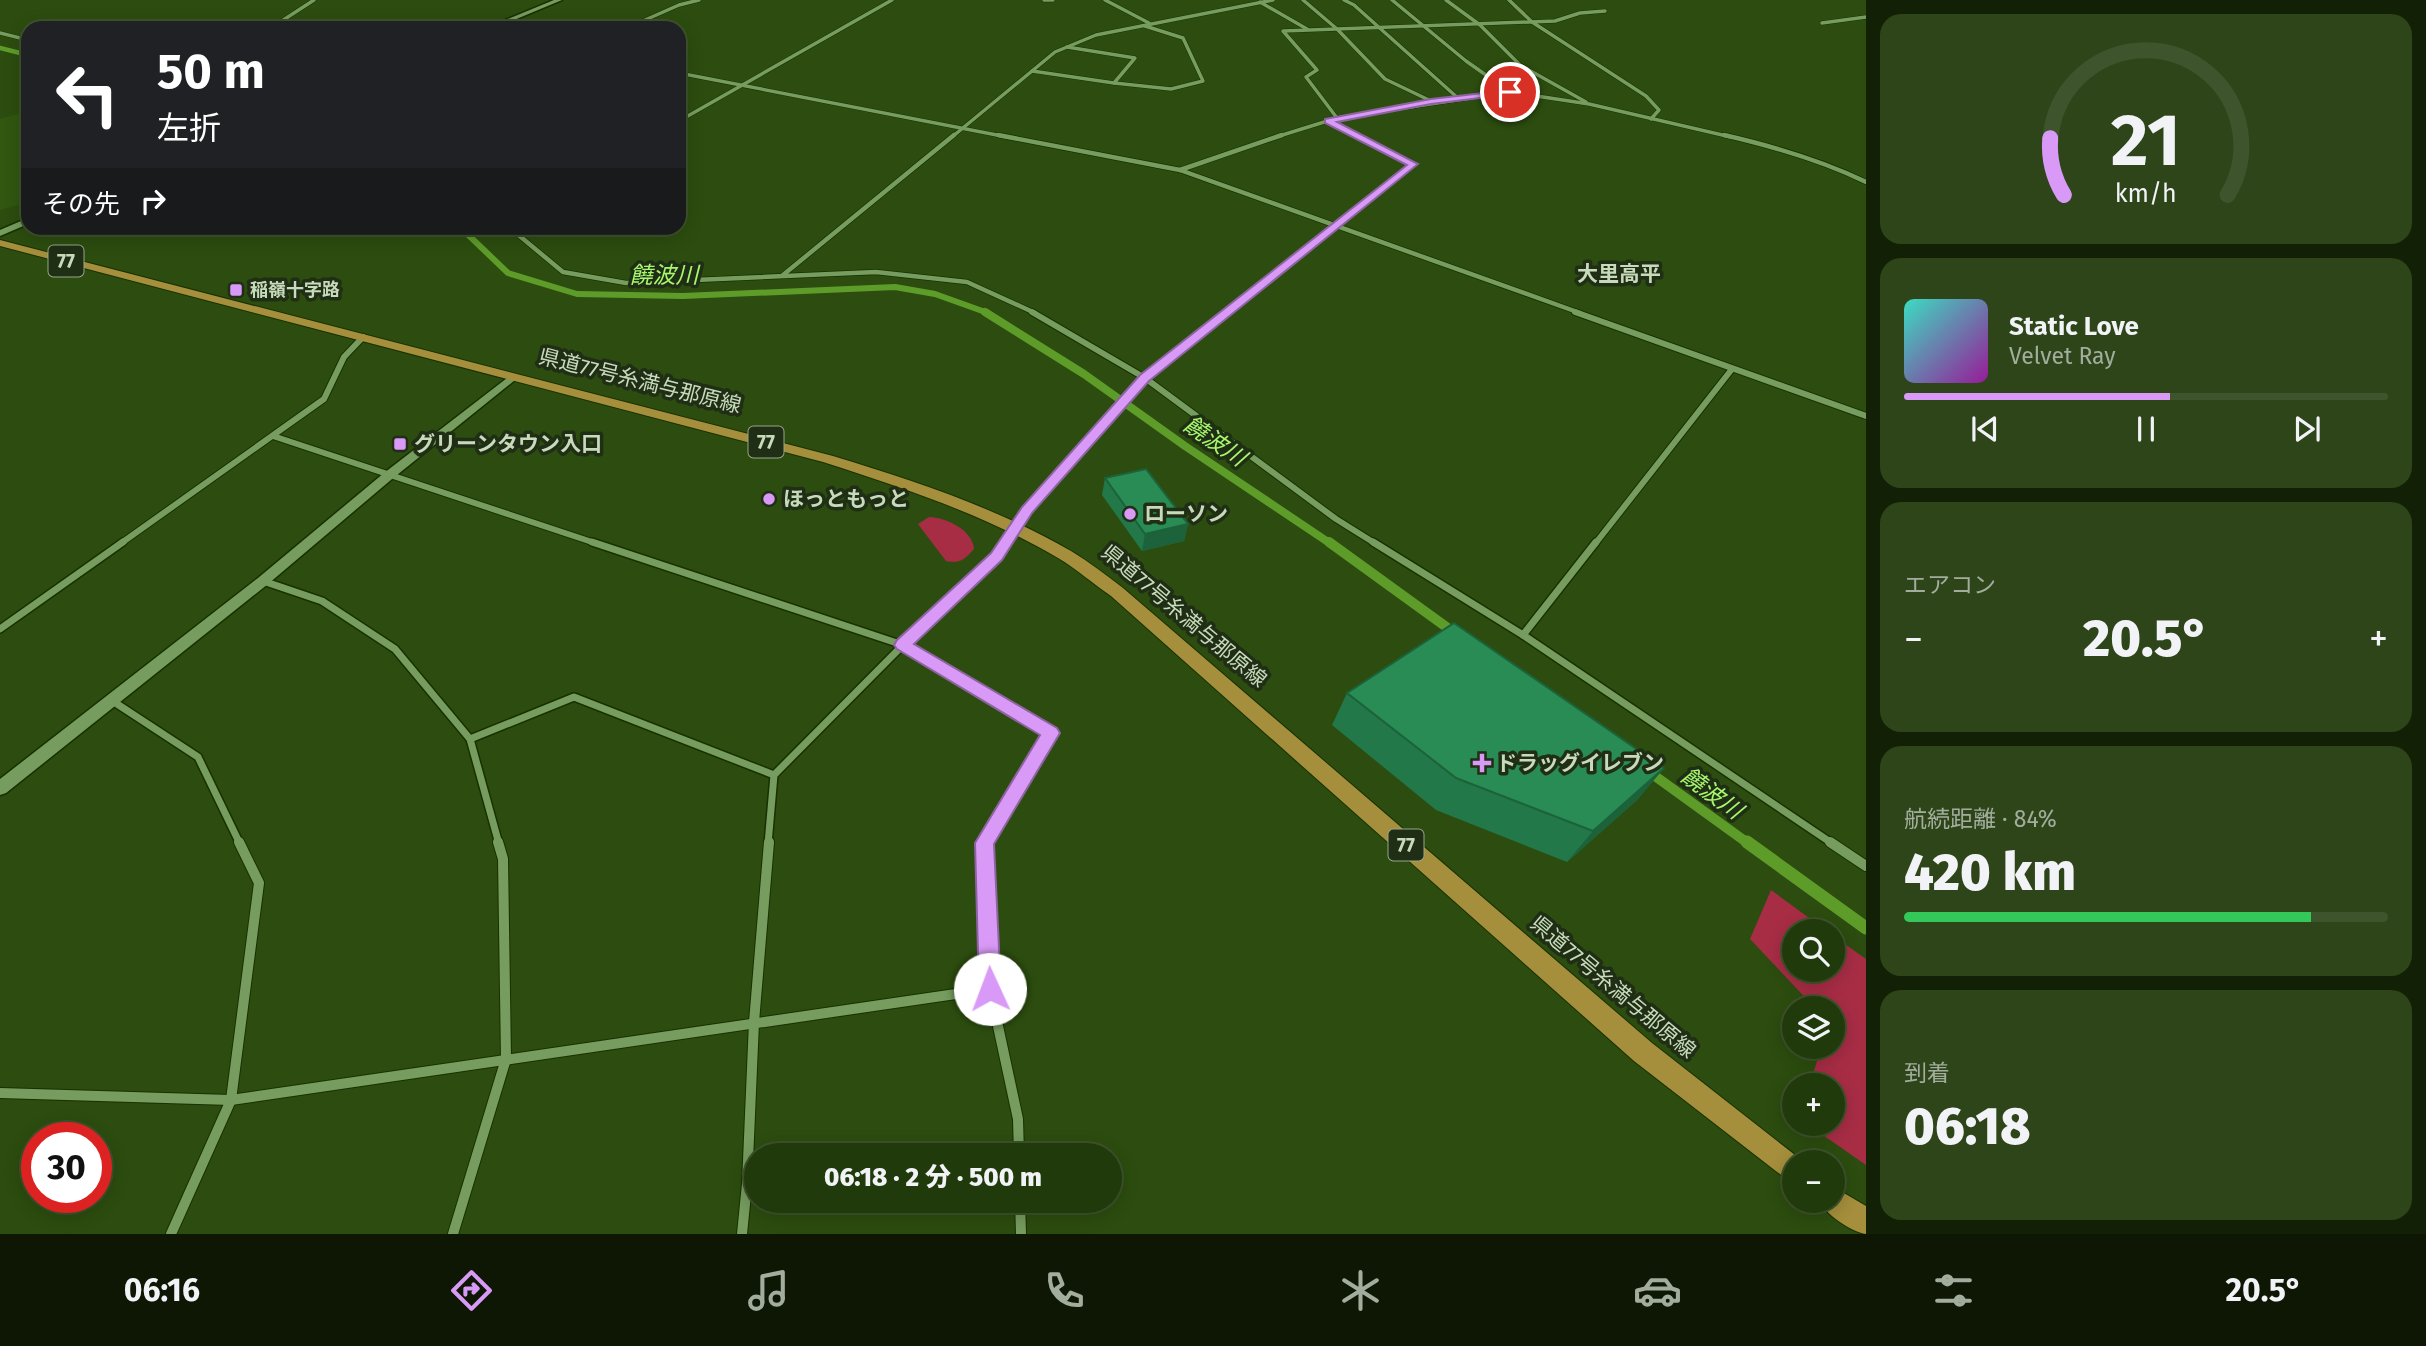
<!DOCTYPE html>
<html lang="ja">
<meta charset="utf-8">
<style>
body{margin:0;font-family:"Fira Sans","Noto Sans JP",sans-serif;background:#2d4519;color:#f1f3f6;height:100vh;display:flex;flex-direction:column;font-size:26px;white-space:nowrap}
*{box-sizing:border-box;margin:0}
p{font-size:23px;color:#a2ad9d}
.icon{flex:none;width:38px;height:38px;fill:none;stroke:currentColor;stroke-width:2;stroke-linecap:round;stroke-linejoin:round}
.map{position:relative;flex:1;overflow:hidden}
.side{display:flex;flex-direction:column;gap:14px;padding:14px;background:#122006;width:560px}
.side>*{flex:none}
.guide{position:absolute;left:21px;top:21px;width:665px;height:214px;border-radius:21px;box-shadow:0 4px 18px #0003,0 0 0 2px #3e542c;background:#202124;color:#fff;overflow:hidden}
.controls{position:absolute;left:1782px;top:919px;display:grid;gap:14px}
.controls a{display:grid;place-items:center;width:63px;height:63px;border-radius:50%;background:#213a0b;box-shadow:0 4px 18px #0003,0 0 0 2px #3e542c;font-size:35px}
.speed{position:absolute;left:21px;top:1122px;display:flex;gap:14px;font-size:35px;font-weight:700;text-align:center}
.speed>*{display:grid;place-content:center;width:91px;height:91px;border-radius:50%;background:#213a0b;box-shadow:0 4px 18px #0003,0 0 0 2px #3e542c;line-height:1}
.speed .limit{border:10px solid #d22;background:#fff;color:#111}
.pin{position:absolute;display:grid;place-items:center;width:60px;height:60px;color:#fff;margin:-30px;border:4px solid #fff;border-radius:50%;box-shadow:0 2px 7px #0007}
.me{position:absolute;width:77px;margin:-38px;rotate:358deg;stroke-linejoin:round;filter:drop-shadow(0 0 5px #0008)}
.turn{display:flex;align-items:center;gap:24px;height:147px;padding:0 21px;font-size:32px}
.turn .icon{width:91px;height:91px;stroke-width:2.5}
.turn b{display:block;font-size:49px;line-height:60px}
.then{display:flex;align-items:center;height:66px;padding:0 21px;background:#0003;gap:14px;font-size:26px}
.big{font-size:52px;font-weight:800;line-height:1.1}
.side .tile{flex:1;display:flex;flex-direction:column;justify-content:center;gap:10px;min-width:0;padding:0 24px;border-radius:21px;background:#2d4519}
.side .dial{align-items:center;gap:0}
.dial svg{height:182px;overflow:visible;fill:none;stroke:#3e542c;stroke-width:7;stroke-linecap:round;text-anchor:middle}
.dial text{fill:#f1f3f6;stroke:none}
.song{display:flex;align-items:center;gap:21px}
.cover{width:84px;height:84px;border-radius:10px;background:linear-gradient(135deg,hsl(170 70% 55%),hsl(300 70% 35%))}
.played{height:7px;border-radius:4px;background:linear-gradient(90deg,#d99af7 55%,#3e542c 55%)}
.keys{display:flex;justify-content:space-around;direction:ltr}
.heat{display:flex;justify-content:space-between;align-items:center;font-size:38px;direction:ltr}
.charge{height:10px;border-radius:5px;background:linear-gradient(90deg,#34c759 84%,#3e542c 0)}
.trip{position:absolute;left:744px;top:1143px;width:378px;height:70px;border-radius:35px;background:#213a0b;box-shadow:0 4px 18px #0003,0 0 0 2px #3e542c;font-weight:800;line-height:70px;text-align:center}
.tab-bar{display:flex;height:112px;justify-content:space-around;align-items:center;background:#0d1704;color:#a2ad9d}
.tab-bar .icon{width:49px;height:49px}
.tab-bar .on{color:#d99af7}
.tab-bar b{font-size:32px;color:#f1f3f6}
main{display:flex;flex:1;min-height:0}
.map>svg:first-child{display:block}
</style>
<main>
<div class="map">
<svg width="1866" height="1234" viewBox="0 0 1866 1234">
<rect width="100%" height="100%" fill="#2c4d0f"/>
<!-- built -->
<polygon fill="#315710" points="28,111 28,202 0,210 0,119"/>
<!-- green -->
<g fill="#a72d45">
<path d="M929,517C946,518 972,529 974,549C965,559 960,564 946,561L918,524Z"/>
<polygon points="1771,890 1827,931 1794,931 1794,970 1832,970 1832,935 1866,959 1866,1165 1807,1124 1832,1124 1832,1085 1810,1085 1821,1047 1832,1046 1832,1008 1815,1008 1750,939"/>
</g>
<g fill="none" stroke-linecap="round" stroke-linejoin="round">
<!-- stream-far4 -->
<polyline stroke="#5e9c2a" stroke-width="4.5" points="0,48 28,55"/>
<!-- stream-far3 -->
<polyline stroke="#5e9c2a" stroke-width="6" points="461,228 508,273 577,294 683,296 895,287 935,294 988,313"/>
<!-- stream-far2 -->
<polyline stroke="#5e9c2a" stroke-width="8" points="985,312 1084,374 1185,446 1331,544"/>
<!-- stream-far1 -->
<g stroke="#5e9c2a" stroke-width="10">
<polyline points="1329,542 1456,634"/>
<polyline points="1648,771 1749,844"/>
</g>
<!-- stream -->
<polyline stroke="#5e9c2a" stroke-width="13" points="1747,842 1866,928"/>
<defs>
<g id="street-far4">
<polyline points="1044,0 1053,0"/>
<polyline points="1105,0 1149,23"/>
<polyline points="1303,0 1337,29 1385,79 1431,101"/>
<polyline points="1344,0 1354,5 1459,99"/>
<polyline points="1392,0 1466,61 1510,92"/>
<polyline points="1446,0 1480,25 1520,65 1586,102"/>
<polyline points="1509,0 1532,22 1646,96 1659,110 1651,119"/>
<polyline points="1260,2 1307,29"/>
<polyline points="1822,23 1866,17"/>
<polyline points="271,28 314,0"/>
<polyline points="627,28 679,5 699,0"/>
<polyline points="0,33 28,40"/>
<polyline points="1032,71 1114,83 1135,58 1067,47"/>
<polyline points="679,73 1007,137"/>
<polyline points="1114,83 1171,89 1203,81 1183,38 1145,26"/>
<polyline points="1337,118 1306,77 1317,70 1283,31 1555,21 1580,13 1605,11"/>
<polyline points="679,121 892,0"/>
<polyline points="1328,121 1359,137"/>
<polyline points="952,137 1055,52 1096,35 1273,0"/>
<polyline points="1276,137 1337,118 1510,92 1589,104 1731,137"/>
</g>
<g id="street-far3">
<polyline points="998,135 1180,170 1580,313"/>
<path d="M1724,135C1772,146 1821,160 1866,182"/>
<polyline points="1180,170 1282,135"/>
<polyline points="510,228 563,272 626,283 876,272 967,282 1035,313"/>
<polyline points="783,275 954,135"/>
<polyline points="1226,313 1414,164 1356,135"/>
</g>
<g id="street-far2">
<polyline points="1032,312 1145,378 1336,519 1376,544"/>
<polyline points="1575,312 1866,416"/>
<polyline points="273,436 598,544"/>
<polyline points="120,544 324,399 344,357 363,337"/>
<polyline points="1005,544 1027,510 1145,378 1228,312"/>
<polyline points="1595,544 1732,369"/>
</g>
<g id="street-far1">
<polyline points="592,542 903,645 774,775 768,844"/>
<polyline points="1373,542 1523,635 1833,844"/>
<polyline points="263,581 322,601 395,649 470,739 499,844"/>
<polyline points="0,629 123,542"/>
<polyline points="1523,635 1596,542"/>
<polyline points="111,700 198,757 240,844"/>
<polyline points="470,739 574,697 774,775"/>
<polyline points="984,844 1051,732 903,645 997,556 1006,542"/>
</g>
<g id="street">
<polyline points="985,842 990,989 1018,1119 1019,1155"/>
<polyline points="1830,842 1866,866"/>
<polyline points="0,1093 231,1100 990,989"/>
<polyline points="1020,1200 1021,1234"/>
<polyline points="171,1234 231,1100 259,883 239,842"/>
<polyline points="453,1234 506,1059 503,859 498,842"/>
<polyline points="742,1234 747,1184 754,1022 769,842"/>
</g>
<g id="secondary">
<polygon points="554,0 562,0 495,28 486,28"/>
<polygon points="28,218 28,224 0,236 0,230"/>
<polygon points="511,375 515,376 515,380 392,479 268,584 6,793 0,795 0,779 258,578 384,473"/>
</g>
<g id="primary">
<path d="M0,240L833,456C915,481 997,508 1071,551C1089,562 1106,575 1123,588L1652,1043L1804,1162H1794V1182L1785,1178L1634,1061L1111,596C1093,584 1077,569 1058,558C985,515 904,488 823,462L0,246Z"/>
<path d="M1832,1186L1866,1206V1234C1851,1232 1825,1214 1819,1200H1832Z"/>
</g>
</defs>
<!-- street-far4 casing -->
<use href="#street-far4" stroke="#183102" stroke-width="4.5"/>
<!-- street-far3 casing -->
<use href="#street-far3" stroke="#183102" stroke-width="6"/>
<!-- street-far2 casing -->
<use href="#street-far2" stroke="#183102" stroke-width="8"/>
<!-- street-far1 casing -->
<use href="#street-far1" stroke="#183102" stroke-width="10"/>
<!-- street casing -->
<use href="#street" stroke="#183102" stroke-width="12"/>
<!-- secondary casing -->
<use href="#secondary" stroke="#183102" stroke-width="3"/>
<!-- primary casing -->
<use href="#primary" stroke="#183102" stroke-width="2"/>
<!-- street-far4 -->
<use href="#street-far4" stroke="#769c5f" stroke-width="3.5"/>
<!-- street-far3 -->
<use href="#street-far3" stroke="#769c5f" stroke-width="4.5"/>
<!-- street-far2 -->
<use href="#street-far2" stroke="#769c5f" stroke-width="6"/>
<!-- street-far1 -->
<use href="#street-far1" stroke="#769c5f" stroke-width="7"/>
<!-- street -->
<use href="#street" stroke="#769c5f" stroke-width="10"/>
<!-- secondary -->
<use href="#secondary" fill="#769c5f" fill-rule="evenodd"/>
<!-- primary -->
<use href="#primary" fill="#a58f3c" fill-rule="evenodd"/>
</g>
<!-- wall -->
<g fill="#227848">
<polygon points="1105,478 1188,524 1184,541 1142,551 1102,495"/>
<polygon points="1347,693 1664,768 1637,800 1567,862 1436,810 1332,725"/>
</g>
<!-- shaded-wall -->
<g fill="#1c623b">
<polygon points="1188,524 1184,541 1142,551 1145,534"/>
<polygon points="1664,768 1637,800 1567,862 1593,831"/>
</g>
<!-- building -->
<g fill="#288c54" stroke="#1c623b" stroke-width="2">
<polygon points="1146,469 1188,524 1145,534 1105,478"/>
<polygon points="1454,623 1664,768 1593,831 1456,778 1347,693"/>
</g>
<!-- route -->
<polygon fill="#d99af7" stroke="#8d64a1" stroke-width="2" points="1510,90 1513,94 1431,104 1337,122 1418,164 1149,381 1032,513 1002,560 914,644 1057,728 1060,733 994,844 1001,989 998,997 990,1000 983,997 979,989 975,843 1040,735 897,649 894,645 897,640 991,553 1022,507 1140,375 1407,165 1325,123 1325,119 1431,99"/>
<!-- markers -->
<g fill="#d99af7" stroke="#1f2e15" stroke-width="2.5">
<rect x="229" y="283" width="14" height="14" rx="3.5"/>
<rect x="393" y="437" width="14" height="14" rx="3.5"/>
<circle cx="769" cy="499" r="7"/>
<circle cx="1130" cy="514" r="7"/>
<path d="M1478.5 752.5h7v7h7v7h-7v7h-7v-7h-7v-7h7z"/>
</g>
<g text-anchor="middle" stroke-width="7" stroke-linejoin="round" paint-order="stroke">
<!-- far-poi labels -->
<g font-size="18" font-weight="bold" fill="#c7dbbb" stroke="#1f2e15" text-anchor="start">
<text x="250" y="296">稲嶺十字路</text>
</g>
<!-- shield labels -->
<g fill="#1f2e15" stroke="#95a789" stroke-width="2">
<rect x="48.5" y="245.5" width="35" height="31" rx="5"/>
<rect x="748.5" y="426.5" width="35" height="31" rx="5"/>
<rect x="1388.5" y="829.5" width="35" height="31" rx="5"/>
</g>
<g font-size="19" font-weight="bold" fill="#c7dbbb">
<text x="66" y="268">77</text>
<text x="766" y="449">77</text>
<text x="1406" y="852">77</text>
</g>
<!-- far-quarter labels -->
<g font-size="21" font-weight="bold" fill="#c7dbbb" stroke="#1f2e15">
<text x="1619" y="281">大里高平</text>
</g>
<!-- street labels -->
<g font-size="21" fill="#c7dbbb" stroke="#1f2e15">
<text transform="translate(640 381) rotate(14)" y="7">県道77号糸満与那原線</text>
<text transform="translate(1184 616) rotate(40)" y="7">県道77号糸満与那原線</text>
<text transform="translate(1613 987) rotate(40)" y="7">県道77号糸満与那原線</text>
</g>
<!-- poi labels -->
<g font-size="21" font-weight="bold" fill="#c7dbbb" stroke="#1f2e15" text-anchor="start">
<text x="414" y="451">グリーンタウン入口</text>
<text x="783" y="506">ほっともっと</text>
<text x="1144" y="521">ローソン</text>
<text x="1496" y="770">ドラッグイレブン</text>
</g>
<!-- water labels -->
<g font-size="23" font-style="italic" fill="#a7f76d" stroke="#1f2e15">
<text x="664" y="283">饒波川</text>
<text transform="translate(1215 441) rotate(34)" y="8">饒波川</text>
<text transform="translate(1712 793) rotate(36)" y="8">饒波川</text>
</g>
</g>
</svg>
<div class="controls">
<a><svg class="icon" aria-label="search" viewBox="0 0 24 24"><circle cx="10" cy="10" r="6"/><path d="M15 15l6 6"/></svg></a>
<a><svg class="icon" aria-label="layers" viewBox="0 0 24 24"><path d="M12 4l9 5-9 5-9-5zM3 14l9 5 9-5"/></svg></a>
<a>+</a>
<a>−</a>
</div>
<div class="speed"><div class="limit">30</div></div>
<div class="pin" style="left:1510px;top:92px;background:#d93025"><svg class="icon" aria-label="arrive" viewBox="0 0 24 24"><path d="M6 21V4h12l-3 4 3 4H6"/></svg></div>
<svg class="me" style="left:990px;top:989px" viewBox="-20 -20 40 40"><circle r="19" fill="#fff"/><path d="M0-13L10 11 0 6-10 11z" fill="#d99af7"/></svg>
<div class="trip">06:18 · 2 分 · 500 m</div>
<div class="guide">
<div class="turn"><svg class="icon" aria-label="left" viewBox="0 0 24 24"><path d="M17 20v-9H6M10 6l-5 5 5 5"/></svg><div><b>50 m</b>左折</div></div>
<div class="then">その先<svg class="icon" aria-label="right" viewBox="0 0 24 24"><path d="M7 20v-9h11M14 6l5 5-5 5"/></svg></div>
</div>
</div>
<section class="side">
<div class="tile dial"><svg viewBox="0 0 100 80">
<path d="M14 69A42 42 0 1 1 86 69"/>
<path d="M14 69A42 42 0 0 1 8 44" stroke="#d99af7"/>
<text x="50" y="56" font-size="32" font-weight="700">21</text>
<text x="50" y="72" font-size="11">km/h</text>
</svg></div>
<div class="tile">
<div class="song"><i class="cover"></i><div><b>Static Love</b><p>Velvet Ray</p></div></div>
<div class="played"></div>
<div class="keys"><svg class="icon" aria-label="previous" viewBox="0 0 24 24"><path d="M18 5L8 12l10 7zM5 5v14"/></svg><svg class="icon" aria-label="pause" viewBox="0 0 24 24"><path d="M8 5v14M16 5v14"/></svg><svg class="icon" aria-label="next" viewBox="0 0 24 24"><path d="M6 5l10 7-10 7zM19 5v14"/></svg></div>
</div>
<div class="tile"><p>エアコン</p>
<div class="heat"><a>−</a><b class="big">20.5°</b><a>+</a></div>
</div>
<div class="tile"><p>航続距離 · 84%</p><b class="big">420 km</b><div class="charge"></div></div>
<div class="tile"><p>到着</p><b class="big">06:18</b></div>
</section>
</main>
<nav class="tab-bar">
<b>06:16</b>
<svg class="icon on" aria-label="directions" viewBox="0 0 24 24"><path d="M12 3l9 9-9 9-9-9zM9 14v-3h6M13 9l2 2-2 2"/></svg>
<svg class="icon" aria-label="music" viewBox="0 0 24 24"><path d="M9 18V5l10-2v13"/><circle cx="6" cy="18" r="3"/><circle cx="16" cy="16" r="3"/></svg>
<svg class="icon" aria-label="phone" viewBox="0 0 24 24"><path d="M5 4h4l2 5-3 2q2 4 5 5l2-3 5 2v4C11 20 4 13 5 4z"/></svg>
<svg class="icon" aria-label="climate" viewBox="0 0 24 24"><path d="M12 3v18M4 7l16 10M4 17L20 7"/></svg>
<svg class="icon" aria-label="car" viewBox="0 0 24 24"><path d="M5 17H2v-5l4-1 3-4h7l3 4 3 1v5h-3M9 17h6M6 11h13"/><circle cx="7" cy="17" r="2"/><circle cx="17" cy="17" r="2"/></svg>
<svg class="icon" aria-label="filters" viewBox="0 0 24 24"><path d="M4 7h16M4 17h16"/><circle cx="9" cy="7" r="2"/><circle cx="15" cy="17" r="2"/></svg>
<b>20.5°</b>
</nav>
